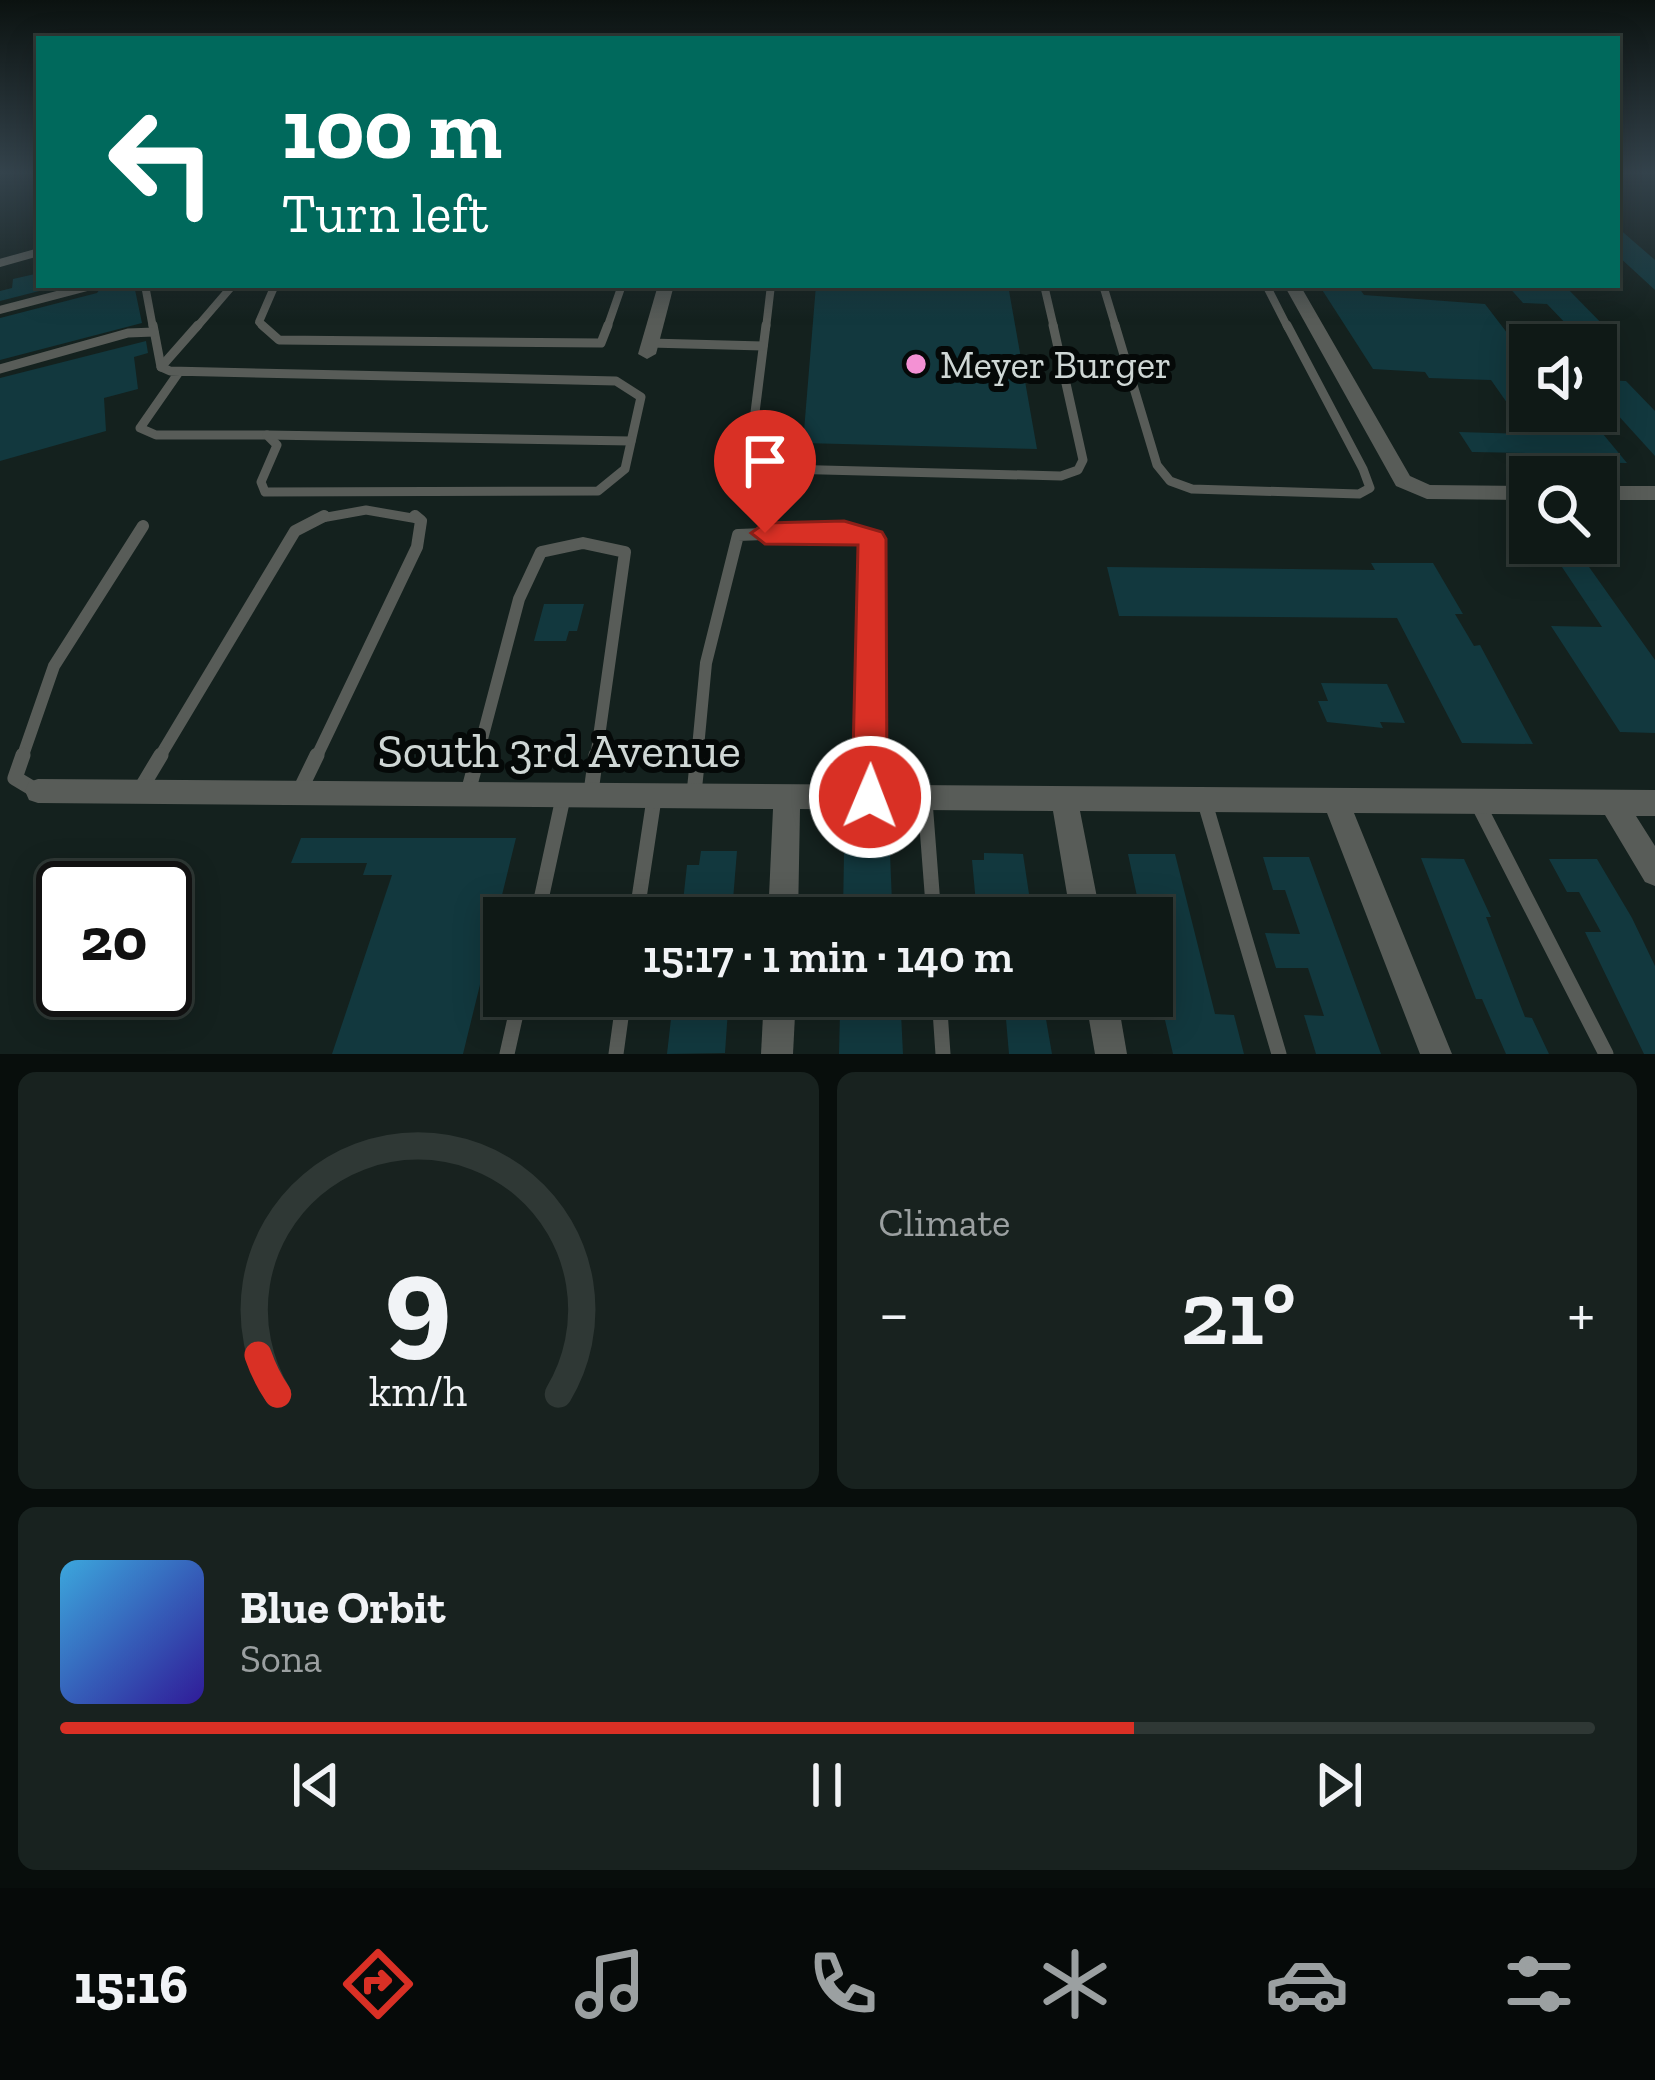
<!DOCTYPE html>
<meta charset="utf-8">
<style>
body{margin:0;font-family:"Zilla Slab",serif;background:#18221f;color:#f1f3f6;height:100vh;display:flex;flex-direction:column;font-size:45px;white-space:nowrap}
*{box-sizing:border-box;margin:0}
p{font-size:39px;color:#9ba0a1}
.icon{flex:none;width:66px;height:66px;fill:none;stroke:currentColor;stroke-width:2;stroke-linecap:round;stroke-linejoin:round}
.map{position:relative;height:1054px;overflow:hidden}
.details{display:flex;flex-direction:column;gap:18px;padding:18px;background:#080e0c;flex:1}
.details>*{flex:none}
.top-card{position:absolute;left:36px;top:36px;width:1584px;height:252px;border-radius:0px;box-shadow:0 6px 30px #0003,0 0 0 3px #2f3835;background:#00695c;color:#fff;overflow:hidden}
.tools{position:absolute;left:1509px;top:324px;display:grid;gap:24px}
.tools a{display:grid;place-items:center;width:108px;height:108px;border-radius:0px;background:#0f1916;box-shadow:0 6px 30px #0003,0 0 0 3px #2f3835;font-size:60px}
.speed{position:absolute;left:36px;top:861px;display:flex;gap:24px;font-size:60px;font-weight:700;text-align:center}
.speed>*{display:grid;place-content:center;width:156px;height:156px;border-radius:50%;background:#0f1916;box-shadow:0 6px 30px #0003,0 0 0 3px #2f3835;line-height:1}
.speed .limit{border:6px solid #111;border-radius:18px;background:#fff;color:#111}
.pin{position:absolute;display:grid;place-items:center;width:102px;height:102px;color:#fff;margin:-123px -51px;border-radius:50% 50% 50% 0;rotate:-45deg;box-shadow:0 0 12px #0007}
.pin .icon{rotate:45deg}
.me{position:absolute;width:132px;margin:-66px;rotate:1deg;stroke-linejoin:round;filter:drop-shadow(0 0 9px #0008)}
.turn{display:flex;align-items:center;gap:42px;height:252px;padding:0 48px;font-size:54px}
.turn .icon{width:156px;height:156px;stroke-width:2.5}
.turn b{display:block;font-size:84px;line-height:102px}
.big{font-size:90px;font-weight:600;line-height:1.1}
.details .tile{flex:1;display:flex;flex-direction:column;justify-content:center;gap:18px;min-width:0;padding:0 42px;border-radius:18px;background:#18221f}
.details .dial{align-items:center;gap:0}
.dial svg{height:312px;overflow:visible;fill:none;stroke:#2f3835;stroke-width:7;stroke-linecap:round;text-anchor:middle}
.dial text{fill:#f1f3f6;stroke:none}
.song{display:flex;align-items:center;gap:36px}
.cover{width:144px;height:144px;border-radius:18px;background:linear-gradient(135deg,hsl(200 70% 55%),hsl(250 70% 35%))}
.played{height:12px;border-radius:6px;background:linear-gradient(90deg,#d93025 70%,#2f3835 70%)}
.keys{display:flex;justify-content:space-around;direction:ltr}
.heat{display:flex;justify-content:space-between;align-items:center;font-size:66px;direction:ltr}
.details .tiles{flex:1;display:grid;gap:18px;grid-template-columns:1fr 1fr}
.tile:last-child{grid-column:span 2}
.trip{position:absolute;left:483px;top:897px;width:690px;height:120px;border-radius:0px;background:#0f1916;box-shadow:0 6px 30px #0003,0 0 0 3px #2f3835;font-weight:600;line-height:120px;text-align:center}
.tabs{display:flex;height:192px;justify-content:space-around;align-items:center;background:#060a09;color:#9ba0a1}
.tabs .icon{width:84px;height:84px}
.tabs .current{color:#d93025}
.tabs b{font-size:54px;color:#f1f3f6}
.map>svg:first-child{display:block}
</style>
<div class="map">
<svg width="1655" height="1054" viewBox="0 0 1655 1054">
<rect width="100%" height="100%" fill="#14211e"/>
<!-- building -->
<g fill="#12383e">
<polygon points="1617,227 1655,260 1655,290 1617,255"/>
<polygon points="35,274 35,285 63,285 0,301 0,291 12,288 13,279"/>
<polygon points="103,285 134,285 142,323 0,360 0,318 97,293"/>
<polygon points="816,285 1008,285 1037,449 803,443"/>
<polygon points="1319,285 1357,285 1364,295 1485,304 1511,338 1530,338 1530,411 1584,411 1627,463 1534,462 1528,453 1472,452 1459,432 1529,434 1491,380 1429,378 1425,372 1373,369"/>
<polygon points="1507,285 1564,285 1614,336 1596,363 1596,327 1569,327 1547,304 1523,303"/>
<polygon points="146,341 148,353 134,357 138,389 104,398 106,431 0,461 0,378"/>
<polygon points="1596,380 1626,381 1655,411 1655,456 1596,391"/>
<polygon points="1546,543 1572,543 1655,660 1655,733 1620,732 1551,626 1602,627"/>
<polygon points="1371,563 1433,563 1463,614 1455,614 1474,646 1480,645 1533,744 1462,743 1397,618 1119,616 1107,567 1375,570"/>
<polygon points="544,604 584,604 577,631 569,631 566,641 534,641"/>
<polygon points="1321,683 1387,684 1405,723 1380,722 1383,728 1327,722 1318,701 1328,701"/>
<polygon points="301,838 516,838 463,1054 332,1054 392,875 363,875 367,863 291,863"/>
<polygon points="701,851 737,851 732,912 682,911 687,865 699,865"/>
<polygon points="844,853 890,853 892,903 878,903 878,914 843,914"/>
<polygon points="984,853 1023,854 1032,914 977,914 972,860 984,860"/>
<polygon points="1128,854 1175,854 1215,1014 1234,1015 1244,1054 1173,1054 1152,965 1152,915 1141,915"/>
<polygon points="1263,857 1309,857 1381,1054 1316,1054 1304,1015 1324,1016 1308,968 1276,968 1265,933 1300,934 1285,890 1273,890"/>
<polygon points="1421,858 1464,859 1491,917 1486,917 1525,1017 1532,1018 1549,1054 1506,1054 1482,999 1476,999"/>
<polygon points="1549,859 1597,859 1632,918 1655,966 1655,1054 1644,1054 1585,932 1601,932 1579,892 1567,892"/>
<polygon points="1004,996 1042,996 1052,1054 1009,1054"/>
<polygon points="672,1010 728,1010 725,1053 667,1054"/>
<polygon points="840,1012 901,1013 903,1054 839,1054"/>
</g>
<g fill="none" stroke-linecap="round" stroke-linejoin="round">
<!-- service-far3 -->
<g stroke="#585c58" stroke-width="8">
<polyline points="0,263 39,252"/>
<polyline points="145,285 153,328"/>
<polyline points="1044,285 1054,328"/>
<polyline points="1103,285 1116,328"/>
<polyline points="1266,285 1288,328"/>
<polyline points="0,310 95,285"/>
<polyline points="196,328 233,285"/>
<polyline points="265,328 259,322 275,285"/>
<polyline points="607,328 622,285"/>
<polyline points="766,328 771,285"/>
</g>
<!-- service-far2 -->
<g stroke="#585c58" stroke-width="9">
<polyline points="153,325 161,367 170,371 616,381 641,397 625,469 598,491 265,492 261,482 277,445 267,435 156,435 140,428 179,372"/>
<polyline points="262,325 279,340 601,343 608,325"/>
<polyline points="766,325 750,452 760,464 784,469 1061,476 1078,470 1083,460 1053,325"/>
<polyline points="1115,325 1157,465 1170,481 1192,489 1359,494 1370,488 1363,469 1287,325"/>
<polyline points="650,343 763,346"/>
<polyline points="161,367 198,325"/>
<polyline points="0,369 128,333 154,332"/>
<polyline points="267,435 631,441"/>
<polyline points="316,519 366,510 418,519"/>
</g>
<!-- service-far1 -->
<g stroke="#585c58" stroke-width="12">
<polyline points="22,758 54,666 143,526"/>
<polyline points="159,758 295,531 324,516"/>
<polyline points="316,758 417,547 421,521 415,516"/>
<polyline points="477,758 519,599 541,552 583,543 625,552 596,758"/>
<polyline points="697,758 706,663 738,535 844,531 872,539 875,556 871,758"/>
</g>
<!-- service -->
<g stroke="#585c58" stroke-width="15">
<polyline points="23,755 15,778 35,790"/>
<polyline points="140,790 161,755"/>
<polyline points="300,790 317,755"/>
<polyline points="468,792 478,755"/>
<polyline points="591,792 596,755"/>
<polyline points="694,793 698,755"/>
<polyline points="870,794 871,755"/>
<polyline points="925,801 934,918"/>
<polyline points="1205,803 1279,1054"/>
<polyline points="1479,806 1606,1054"/>
<polyline points="537,918 563,798"/>
<polyline points="636,918 654,799"/>
<polyline points="939,996 943,1054"/>
<polyline points="507,1054 520,996"/>
<polyline points="616,1054 624,996"/>
</g>
<!-- minor -->
<g fill="#585c58" fill-rule="evenodd">
<polygon points="658,285 674,285 656,354 647,359 638,354"/>
<polygon points="1284,285 1300,285 1410,476 1430,485 1530,486 1530,500 1427,499 1396,486"/>
<rect x="1596" y="486" width="59" height="14"/>
<polygon points="38,779 1655,790 1655,816 1636,816 1655,846 1655,886 1645,882 1605,815 1354,813 1452,1054 1420,1054 1327,813 1080,811 1101,918 1071,918 1053,811 800,809 798,918 768,918 773,809 38,803 29,800 25,791 29,782"/>
<polygon points="764,996 796,996 793,1054 761,1054"/>
<polygon points="1085,996 1117,996 1127,1054 1095,1054"/>
</g>
</g>
<!-- sky -->
<linearGradient id="sky" x2="0" y2="1"><stop stop-color="#0b1210"/><stop offset="0.54" stop-color="#34434c"/><stop offset="1" stop-color="#34434c" stop-opacity="0"/></linearGradient>
<rect width="1655" height="320" fill="url(#sky)"/>
<!-- route -->
<polygon fill="#d93025" stroke="#8d1f18" stroke-width="3" points="844,521 882,532 886,539 887,797 882,809 870,814 857,809 852,797 858,545 765,544 751,533 765,523"/>
<!-- markers -->
<circle fill="#f491d4" stroke="#050908" stroke-width="4.5" cx="916" cy="364" r="12"/>
<g text-anchor="middle" stroke-width="12" stroke-linejoin="round" paint-order="stroke">
<!-- poi labels -->
<g font-size="39" fill="#cfd7d5" stroke="#050908" text-anchor="start">
<text x="940" y="378">Meyer Burger</text>
</g>
<!-- near-street labels -->
<g font-size="48" fill="#cfd7d5" stroke="#050908">
<text x="559" y="767">South 3rd Avenue</text>
</g>
</g>
</svg>
<div class="tools">
<a><svg class="icon" aria-label="sound" viewBox="0 0 24 24"><path d="M4 9h4l5-4v14l-5-4H4zM17 9q2 3 0 6"/></svg></a>
<a><svg class="icon" aria-label="search" viewBox="0 0 24 24"><circle cx="10" cy="10" r="6"/><path d="M15 15l6 6"/></svg></a>
</div>
<div class="speed"><div class="limit">20</div></div>
<div class="pin" style="left:765px;top:533px;background:#d93025"><svg class="icon" aria-label="arrive" viewBox="0 0 24 24"><path d="M6 21V4h12l-3 4 3 4H6"/></svg></div>
<svg class="me" style="left:870px;top:797px" viewBox="-20 -20 40 40"><circle r="17" fill="#d93025" stroke="#fff" stroke-width="3"/><path d="M0-11L8 9 0 5-8 9z" fill="#fff"/></svg>
<div class="trip">15:17 · 1 min · 140 m</div>
<div class="top-card">
<div class="turn"><svg class="icon" aria-label="left" viewBox="0 0 24 24"><path d="M17 20v-9H6M10 6l-5 5 5 5"/></svg><div><b>100 m</b>Turn left</div></div>
</div>
</div>
<section class="details">
<div class="tiles">
<div class="tile dial"><svg viewBox="0 0 100 80">
<path d="M14 69A42 42 0 1 1 86 69"/>
<path d="M14 69A42 42 0 0 1 9 59" stroke="#d93025"/>
<text x="50" y="56" font-size="32" font-weight="700">9</text>
<text x="50" y="72" font-size="11">km/h</text>
</svg></div>
<div class="tile"><p>Climate</p>
<div class="heat"><a>−</a><b class="big">21°</b><a>+</a></div>
</div>
<div class="tile">
<div class="song"><i class="cover"></i><div><b>Blue Orbit</b><p>Sona</p></div></div>
<div class="played"></div>
<div class="keys"><svg class="icon" aria-label="previous" viewBox="0 0 24 24"><path d="M18 5L8 12l10 7zM5 5v14"/></svg><svg class="icon" aria-label="pause" viewBox="0 0 24 24"><path d="M8 5v14M16 5v14"/></svg><svg class="icon" aria-label="next" viewBox="0 0 24 24"><path d="M6 5l10 7-10 7zM19 5v14"/></svg></div>
</div>
</div>
</section>
<nav class="tabs">
<b>15:16</b>
<svg class="icon current" aria-label="directions" viewBox="0 0 24 24"><path d="M12 3l9 9-9 9-9-9zM9 14v-3h6M13 9l2 2-2 2"/></svg>
<svg class="icon" aria-label="music" viewBox="0 0 24 24"><path d="M9 18V5l10-2v13"/><circle cx="6" cy="18" r="3"/><circle cx="16" cy="16" r="3"/></svg>
<svg class="icon" aria-label="phone" viewBox="0 0 24 24"><path d="M5 4h4l2 5-3 2q2 4 5 5l2-3 5 2v4C11 20 4 13 5 4z"/></svg>
<svg class="icon" aria-label="climate" viewBox="0 0 24 24"><path d="M12 3v18M4 7l16 10M4 17L20 7"/></svg>
<svg class="icon" aria-label="car" viewBox="0 0 24 24"><path d="M5 17H2v-5l4-1 3-4h7l3 4 3 1v5h-3M9 17h6M6 11h13"/><circle cx="7" cy="17" r="2"/><circle cx="17" cy="17" r="2"/></svg>
<svg class="icon" aria-label="filters" viewBox="0 0 24 24"><path d="M4 7h16M4 17h16"/><circle cx="9" cy="7" r="2"/><circle cx="15" cy="17" r="2"/></svg>
</nav>
